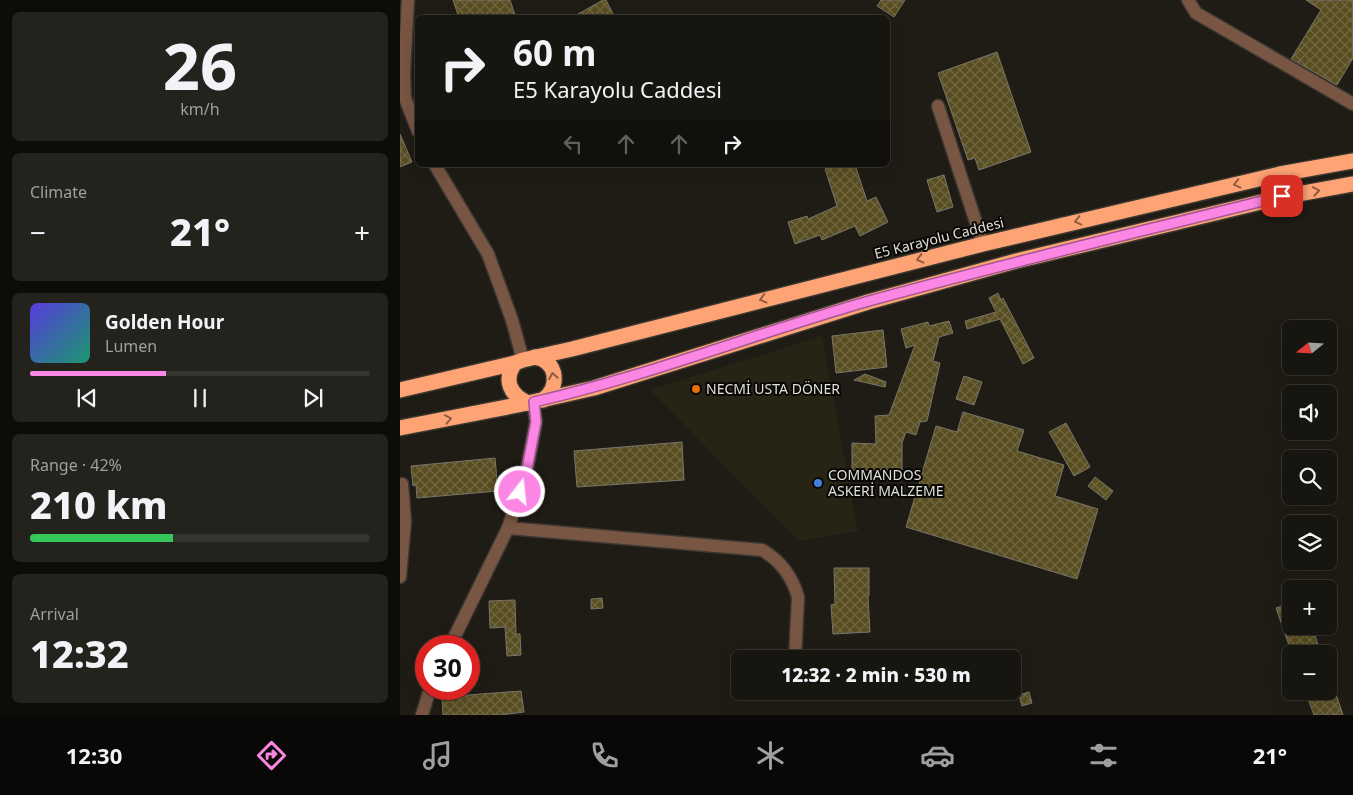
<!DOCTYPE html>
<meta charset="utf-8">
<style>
body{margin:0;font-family:"Noto Sans",sans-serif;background:#23221d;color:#f1f3f6;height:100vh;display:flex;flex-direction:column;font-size:19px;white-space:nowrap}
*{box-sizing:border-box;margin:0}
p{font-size:16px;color:#9e9f9e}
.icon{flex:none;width:28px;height:28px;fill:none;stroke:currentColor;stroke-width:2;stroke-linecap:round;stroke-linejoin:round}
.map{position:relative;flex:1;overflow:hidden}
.details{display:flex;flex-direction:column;gap:12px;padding:12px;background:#0c0c08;width:400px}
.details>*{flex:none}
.banner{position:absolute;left:15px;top:15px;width:475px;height:152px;border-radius:8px;box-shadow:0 5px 20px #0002,0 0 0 1px #35342f;background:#16150f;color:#f1f3f6;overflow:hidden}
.needle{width:32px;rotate:252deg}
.controls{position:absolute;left:882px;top:320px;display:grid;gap:10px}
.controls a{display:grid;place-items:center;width:55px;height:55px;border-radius:8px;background:#16150f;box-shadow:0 5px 20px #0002,0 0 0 1px #35342f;font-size:25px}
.speed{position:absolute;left:15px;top:635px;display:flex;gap:10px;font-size:25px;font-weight:700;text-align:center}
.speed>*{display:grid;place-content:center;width:65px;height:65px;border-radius:50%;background:#16150f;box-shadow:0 5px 20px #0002,0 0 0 1px #35342f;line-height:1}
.speed .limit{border:8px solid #d22;background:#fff;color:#111}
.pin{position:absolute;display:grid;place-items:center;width:42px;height:42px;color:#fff;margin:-21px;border-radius:10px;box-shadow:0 2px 8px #0006}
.me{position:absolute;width:55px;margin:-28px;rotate:16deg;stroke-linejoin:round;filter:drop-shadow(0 0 4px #0008)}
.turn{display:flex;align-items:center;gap:18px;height:105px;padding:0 15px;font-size:22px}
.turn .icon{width:65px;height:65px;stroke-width:2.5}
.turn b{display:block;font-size:35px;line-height:42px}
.lanes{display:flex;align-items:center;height:48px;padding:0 15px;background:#0003;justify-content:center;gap:25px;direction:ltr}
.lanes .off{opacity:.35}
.big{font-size:38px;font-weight:800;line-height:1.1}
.details .widget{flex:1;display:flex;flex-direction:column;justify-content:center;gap:8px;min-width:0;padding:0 18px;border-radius:8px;background:#23221d}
.details .dial{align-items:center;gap:0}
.dial b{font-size:65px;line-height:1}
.song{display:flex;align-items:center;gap:15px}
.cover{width:60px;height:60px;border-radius:8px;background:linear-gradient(135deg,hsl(250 70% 55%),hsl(160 70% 35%))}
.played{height:5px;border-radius:2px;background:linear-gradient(90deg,#fc86e3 40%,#35342f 40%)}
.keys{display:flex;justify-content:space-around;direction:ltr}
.heat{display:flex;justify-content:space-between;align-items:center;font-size:28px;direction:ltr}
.charge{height:8px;border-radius:4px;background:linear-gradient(90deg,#34c759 42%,#35342f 0)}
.trip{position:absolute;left:331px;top:650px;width:290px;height:50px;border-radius:8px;background:#16150f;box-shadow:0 5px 20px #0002,0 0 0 1px #35342f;font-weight:800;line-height:50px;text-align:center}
.menu{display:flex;height:80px;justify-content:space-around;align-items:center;background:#090806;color:#9e9f9e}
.menu .icon{width:35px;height:35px}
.menu .selected{color:#fc86e3}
.menu b{font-size:22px;color:#f1f3f6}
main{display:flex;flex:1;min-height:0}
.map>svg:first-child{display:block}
</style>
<main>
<section class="details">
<div class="widget dial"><b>26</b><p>km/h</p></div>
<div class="widget"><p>Climate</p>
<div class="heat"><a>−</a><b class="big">21°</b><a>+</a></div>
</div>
<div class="widget">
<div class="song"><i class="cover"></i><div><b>Golden Hour</b><p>Lumen</p></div></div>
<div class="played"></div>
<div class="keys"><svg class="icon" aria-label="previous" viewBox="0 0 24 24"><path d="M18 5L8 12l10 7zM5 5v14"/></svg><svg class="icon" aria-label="pause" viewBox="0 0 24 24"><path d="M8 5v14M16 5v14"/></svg><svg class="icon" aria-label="next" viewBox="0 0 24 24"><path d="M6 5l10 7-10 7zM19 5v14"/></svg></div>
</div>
<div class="widget"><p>Range · 42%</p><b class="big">210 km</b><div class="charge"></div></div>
<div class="widget"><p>Arrival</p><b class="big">12:32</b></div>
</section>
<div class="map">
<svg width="953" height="715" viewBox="0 0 953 715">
<defs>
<pattern id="building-cross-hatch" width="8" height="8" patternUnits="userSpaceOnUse" patternTransform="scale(1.25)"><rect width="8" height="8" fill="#594e21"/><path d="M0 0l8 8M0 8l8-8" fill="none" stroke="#716741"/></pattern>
</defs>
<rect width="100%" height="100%" fill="#1e1c14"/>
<!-- built -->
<polygon fill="#272416" points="422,336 458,531 398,541 250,390"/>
<!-- building -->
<g fill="url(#building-cross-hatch)" stroke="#78756c">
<polygon points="53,0 110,0 116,18 59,18"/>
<polygon points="203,0 206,0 215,18 171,18"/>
<polygon points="481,0 505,0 494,17 477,6"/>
<polygon points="906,0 953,0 953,58 937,85 891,59 921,10"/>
<polygon points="597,52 631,152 579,170 575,158 568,160 538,73"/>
<polygon points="0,134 12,162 0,167"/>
<polygon points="436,165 455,165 467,201 476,197 488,222 460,236 455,226 422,240 420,235 395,244 388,222 407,216 408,219 437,206 425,169"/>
<polygon points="544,175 553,207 537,212 527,180"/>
<polygon points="598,293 601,300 603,298 634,358 623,364 600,319 567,329 565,321 596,312 589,298"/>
<polygon points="549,321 553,333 539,337 533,361 540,363 527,421 520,422 516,435 506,432 502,443 502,470 452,470 452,443 476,444 475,416 489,415 515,345 506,348 501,329 528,322 529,326"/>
<polygon points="483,330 487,367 436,373 432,336"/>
<polygon points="465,374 486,382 485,387 454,380"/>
<polygon points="564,376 582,382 574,405 556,399"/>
<polygon points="563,412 624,430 617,451 664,465 655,496 698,509 677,579 506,527 536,426 557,432"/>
<polygon points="666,423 690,467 674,476 649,432"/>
<polygon points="282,442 284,480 177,487 174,451"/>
<polygon points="95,458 98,491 17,498 16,485 13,486 11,466"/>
<polygon points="695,477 713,491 706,500 688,486"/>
<polygon points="434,568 469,568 469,596 468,596 470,632 433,634 431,605 435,604"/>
<polygon points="202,598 203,608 191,609 191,599"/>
<polygon points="115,600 116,634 120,634 121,655 107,656 105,627 90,628 89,601"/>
<polygon points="891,603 891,626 912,626 921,654 892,654 876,608"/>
<polygon points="121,691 124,712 100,715 43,715 42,697"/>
<polygon points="905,691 935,691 943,715 914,715"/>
<polygon points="629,692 632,703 622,706 619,695"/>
</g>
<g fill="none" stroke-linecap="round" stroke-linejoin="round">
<defs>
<g id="minor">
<polyline points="8,0 4,73 5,98 18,131"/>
<polyline points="788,0 796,13 953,104"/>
<polyline points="538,106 583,244"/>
<polyline points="35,165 88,254 112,320 123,360"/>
<path d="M108,528L362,550C381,561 392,576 398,597L395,659"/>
<polyline points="0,577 5,521 2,484"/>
<polyline points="50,646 108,528 126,474 136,422 133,402"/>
<polyline points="393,692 393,691"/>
<polyline points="22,715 30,689"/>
</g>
<g id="highway">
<path d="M135,357C158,361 160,387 143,400"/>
<path d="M115,363C103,380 110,395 128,403"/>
<polyline points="0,390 115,363 123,360 172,349 583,244 880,174 953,161"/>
<polyline points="0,428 128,403 194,388 468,302 616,261 882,197 953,184"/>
</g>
</defs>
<!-- minor casing -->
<use href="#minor" stroke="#393730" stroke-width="15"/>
<!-- highway casing -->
<use href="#highway" stroke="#393730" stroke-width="18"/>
<!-- minor -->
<use href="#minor" stroke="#795543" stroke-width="12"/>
<!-- highway -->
<use href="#highway" stroke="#fea374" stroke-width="15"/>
</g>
<!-- one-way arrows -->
<defs><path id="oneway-chevron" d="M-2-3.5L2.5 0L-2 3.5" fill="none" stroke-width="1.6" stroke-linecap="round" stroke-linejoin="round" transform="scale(1.25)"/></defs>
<g stroke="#8f5d42">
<use href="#oneway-chevron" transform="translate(837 184) rotate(167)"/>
<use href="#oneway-chevron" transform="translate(916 191) rotate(-10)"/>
<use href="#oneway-chevron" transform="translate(678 221) rotate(167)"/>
<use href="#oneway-chevron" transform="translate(520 259) rotate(166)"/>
<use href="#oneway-chevron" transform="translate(363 299) rotate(165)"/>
<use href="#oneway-chevron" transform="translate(153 376) rotate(-100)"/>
<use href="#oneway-chevron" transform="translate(48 419) rotate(-11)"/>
</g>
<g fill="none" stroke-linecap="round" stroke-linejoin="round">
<defs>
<path id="route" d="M120,492L126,474L136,422L134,402C248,376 357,333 469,301C606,263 744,231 882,196"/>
</defs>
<!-- route casing -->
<use href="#route" stroke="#a45794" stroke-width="12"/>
<!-- route -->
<use href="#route" stroke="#fc86e3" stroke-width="9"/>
</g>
<!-- markers -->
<circle fill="#e8710a" stroke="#080704" stroke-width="2" cx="296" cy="389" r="5"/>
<circle fill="#3f7fe0" stroke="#080704" stroke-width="2" cx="418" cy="483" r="5"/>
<g text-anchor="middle" stroke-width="4" stroke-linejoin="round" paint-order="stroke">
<!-- street labels -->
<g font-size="14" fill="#e0dfda" stroke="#080704">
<text transform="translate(539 238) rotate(-14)" y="5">E5 Karayolu Caddesi</text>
</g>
<!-- poi labels -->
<g font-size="14" fill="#e0dfda" stroke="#080704" text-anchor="start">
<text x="306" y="394">NECMİ USTA DÖNER</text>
<text x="428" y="480">COMMANDOS<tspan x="428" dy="16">ASKERİ MALZEME</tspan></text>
</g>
</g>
</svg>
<div class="controls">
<a><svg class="needle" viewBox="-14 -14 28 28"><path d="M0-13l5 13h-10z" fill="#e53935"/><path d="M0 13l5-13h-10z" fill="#9e9f9e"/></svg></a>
<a><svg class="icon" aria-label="sound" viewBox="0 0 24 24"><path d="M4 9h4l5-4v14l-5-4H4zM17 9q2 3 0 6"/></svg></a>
<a><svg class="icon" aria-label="search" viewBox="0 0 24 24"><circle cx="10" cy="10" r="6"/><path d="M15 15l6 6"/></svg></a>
<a><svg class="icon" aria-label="layers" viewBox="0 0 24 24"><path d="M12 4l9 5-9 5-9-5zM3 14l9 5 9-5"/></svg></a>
<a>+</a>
<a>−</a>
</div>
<div class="speed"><div class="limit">30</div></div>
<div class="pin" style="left:882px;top:196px;background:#d93025"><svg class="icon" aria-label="arrive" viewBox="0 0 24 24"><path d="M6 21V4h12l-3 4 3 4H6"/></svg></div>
<svg class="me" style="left:120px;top:492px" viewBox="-20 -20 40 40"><circle r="17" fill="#fc86e3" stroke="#fff" stroke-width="3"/><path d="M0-11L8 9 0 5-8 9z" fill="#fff"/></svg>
<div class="trip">12:32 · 2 min · 530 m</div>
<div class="banner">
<div class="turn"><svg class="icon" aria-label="right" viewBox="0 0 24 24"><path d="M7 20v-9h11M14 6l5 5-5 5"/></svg><div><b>60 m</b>E5 Karayolu Caddesi</div></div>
<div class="lanes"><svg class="icon off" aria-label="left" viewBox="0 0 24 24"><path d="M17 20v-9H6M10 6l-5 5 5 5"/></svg><svg class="icon off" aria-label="ahead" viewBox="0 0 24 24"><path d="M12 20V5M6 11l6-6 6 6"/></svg><svg class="icon off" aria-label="ahead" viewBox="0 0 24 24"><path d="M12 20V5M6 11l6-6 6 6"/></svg><svg class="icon" aria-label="right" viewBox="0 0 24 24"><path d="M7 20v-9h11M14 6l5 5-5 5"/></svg></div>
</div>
</div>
</main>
<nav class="menu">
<b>12:30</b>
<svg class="icon selected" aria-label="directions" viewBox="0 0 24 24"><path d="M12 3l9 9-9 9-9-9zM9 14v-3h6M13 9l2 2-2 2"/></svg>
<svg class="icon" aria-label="music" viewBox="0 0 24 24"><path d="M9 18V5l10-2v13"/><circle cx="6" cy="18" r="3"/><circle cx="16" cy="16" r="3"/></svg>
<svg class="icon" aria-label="phone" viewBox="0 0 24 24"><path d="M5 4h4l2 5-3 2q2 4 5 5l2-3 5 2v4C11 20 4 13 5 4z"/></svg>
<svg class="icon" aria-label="climate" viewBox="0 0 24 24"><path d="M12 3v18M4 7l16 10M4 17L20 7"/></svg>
<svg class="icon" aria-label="car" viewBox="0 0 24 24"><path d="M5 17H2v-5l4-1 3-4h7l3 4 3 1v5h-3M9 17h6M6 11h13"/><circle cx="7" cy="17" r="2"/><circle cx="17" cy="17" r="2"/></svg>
<svg class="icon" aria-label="filters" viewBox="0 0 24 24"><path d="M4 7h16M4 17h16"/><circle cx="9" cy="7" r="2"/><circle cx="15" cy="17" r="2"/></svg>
<b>21°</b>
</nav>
